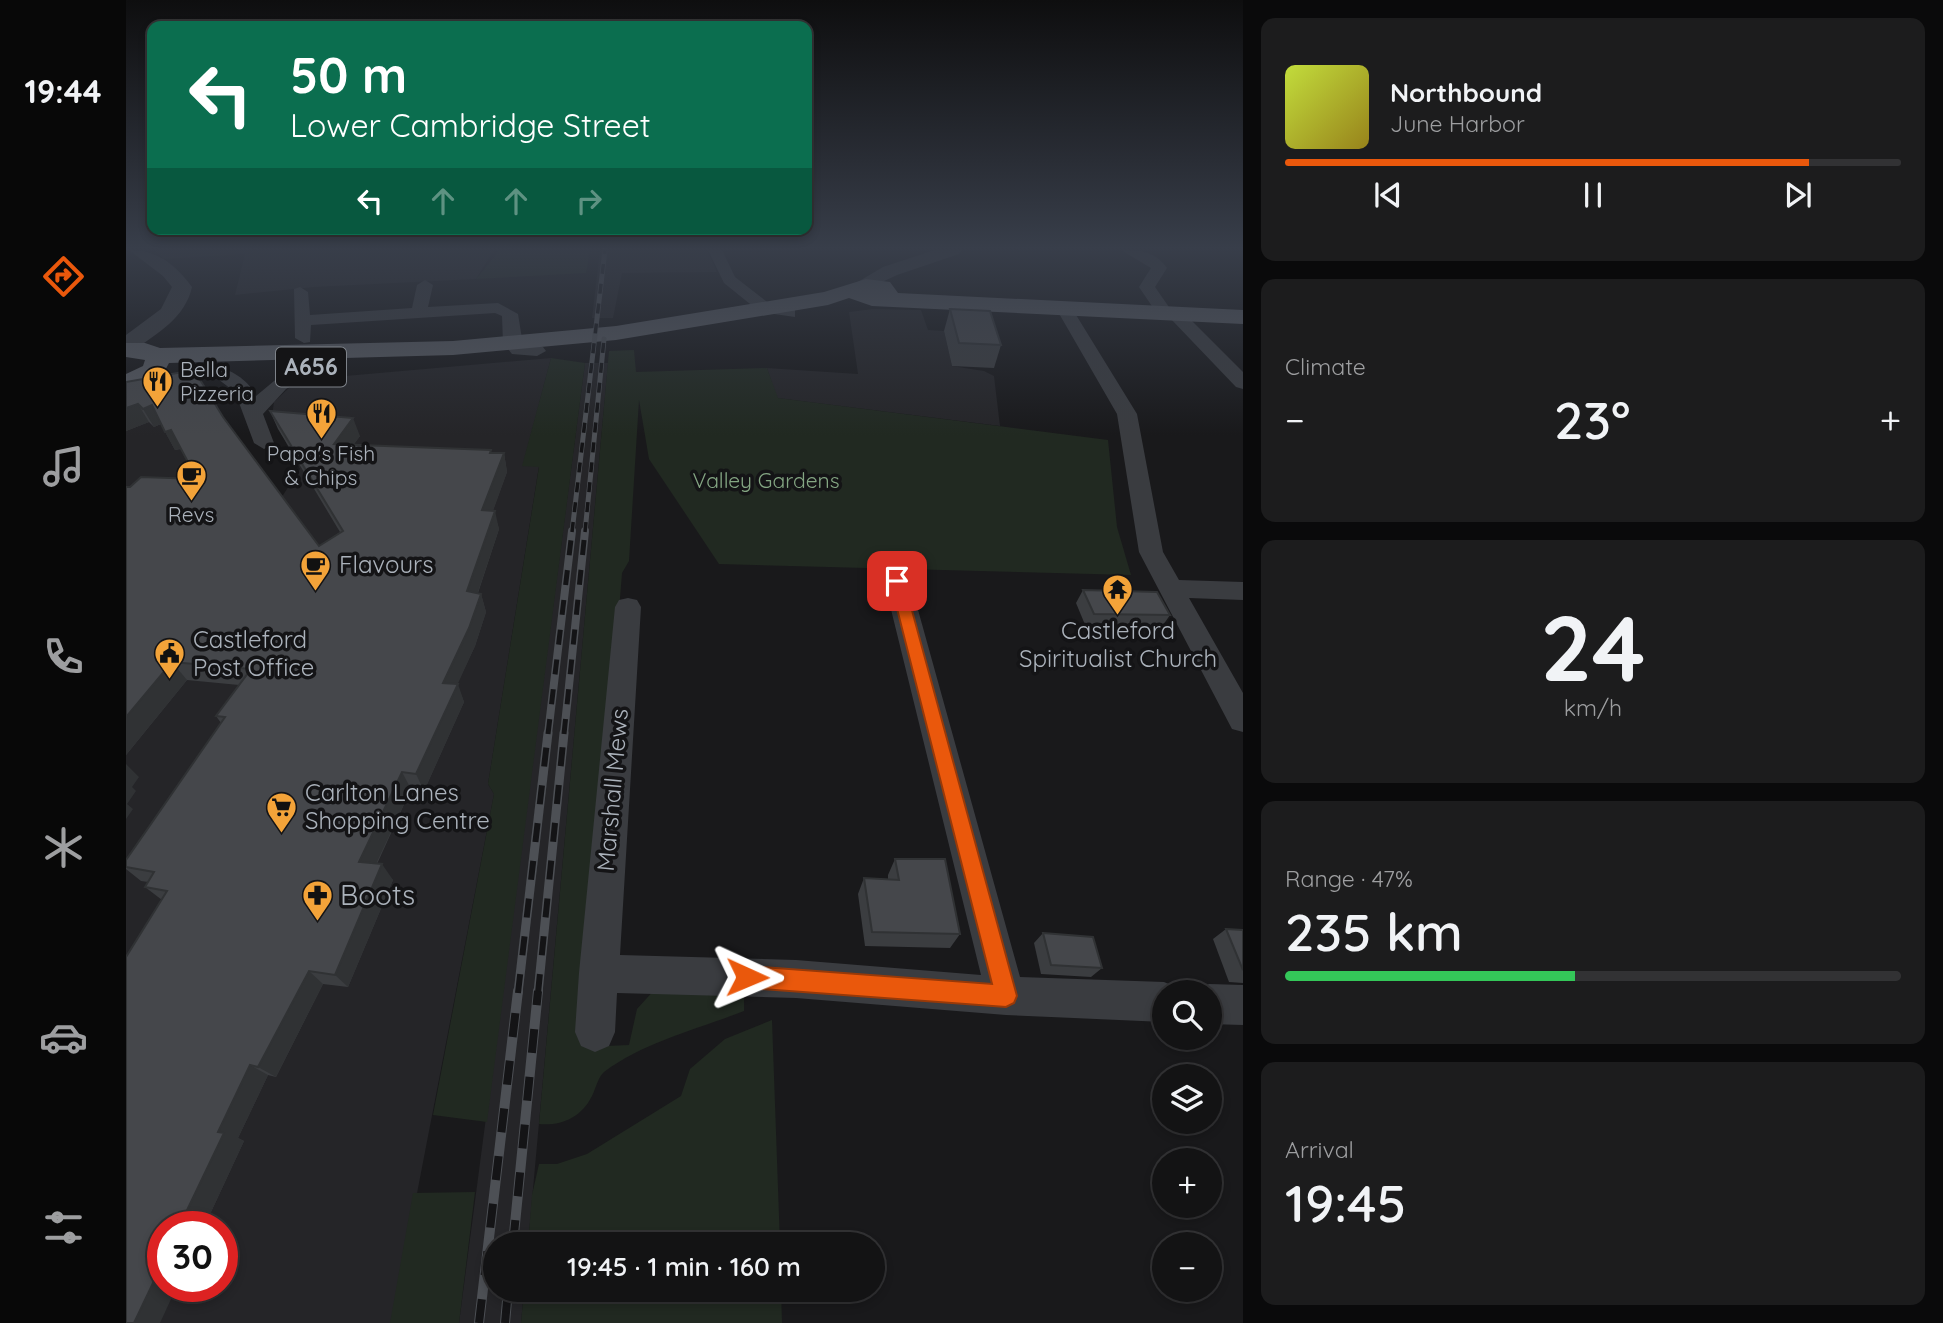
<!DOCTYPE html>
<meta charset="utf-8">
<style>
body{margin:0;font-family:Quicksand,sans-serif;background:#1c1c1d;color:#f1f3f6;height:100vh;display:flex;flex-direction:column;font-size:26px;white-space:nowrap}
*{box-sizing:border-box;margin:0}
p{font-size:23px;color:#9d9ea0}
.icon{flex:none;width:38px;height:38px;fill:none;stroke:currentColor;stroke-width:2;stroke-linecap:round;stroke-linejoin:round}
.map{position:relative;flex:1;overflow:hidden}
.details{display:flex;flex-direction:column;gap:18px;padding:18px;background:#0a0a0b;width:700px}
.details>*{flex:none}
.hud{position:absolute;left:21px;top:21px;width:665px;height:214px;border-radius:14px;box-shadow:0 4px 10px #0003,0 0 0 2px #323234;background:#0b6e4f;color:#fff;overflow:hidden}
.buttons{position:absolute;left:1026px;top:980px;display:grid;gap:14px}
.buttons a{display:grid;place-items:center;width:70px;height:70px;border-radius:50%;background:#131314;box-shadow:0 4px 10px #0003,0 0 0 2px #323234;font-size:35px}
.speed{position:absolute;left:21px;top:1211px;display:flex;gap:14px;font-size:35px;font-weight:700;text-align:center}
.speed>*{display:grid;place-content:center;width:91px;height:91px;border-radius:50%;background:#131314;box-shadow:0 4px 10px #0003,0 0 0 2px #323234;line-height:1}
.speed .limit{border:10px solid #d22;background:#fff;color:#111}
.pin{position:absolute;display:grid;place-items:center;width:60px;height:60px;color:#fff;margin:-30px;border-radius:14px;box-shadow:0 4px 10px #0006}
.me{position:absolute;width:77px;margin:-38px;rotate:91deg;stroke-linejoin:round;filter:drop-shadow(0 0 5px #0008)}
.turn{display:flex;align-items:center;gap:24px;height:147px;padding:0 28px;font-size:32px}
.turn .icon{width:91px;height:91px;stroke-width:2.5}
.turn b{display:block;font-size:49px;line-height:60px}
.lanes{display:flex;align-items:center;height:66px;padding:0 28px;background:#0003;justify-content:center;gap:35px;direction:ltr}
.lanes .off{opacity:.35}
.big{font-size:52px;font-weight:600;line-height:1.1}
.details .tile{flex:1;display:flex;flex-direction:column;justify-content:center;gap:10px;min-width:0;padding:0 24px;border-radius:14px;background:#1c1c1d}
.details .dial{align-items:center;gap:0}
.dial b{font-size:91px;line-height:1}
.song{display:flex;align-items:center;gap:21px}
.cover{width:84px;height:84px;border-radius:10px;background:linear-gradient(135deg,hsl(70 70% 55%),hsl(50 70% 35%))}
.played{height:7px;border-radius:4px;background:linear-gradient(90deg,#ea580c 85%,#323234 85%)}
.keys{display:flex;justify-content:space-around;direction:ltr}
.heat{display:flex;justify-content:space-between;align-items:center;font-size:38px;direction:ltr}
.charge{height:10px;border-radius:5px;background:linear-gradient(90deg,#34c759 47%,#323234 0)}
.trip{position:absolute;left:357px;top:1232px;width:402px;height:70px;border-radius:35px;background:#131314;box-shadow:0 4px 10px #0003,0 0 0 2px #323234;font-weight:600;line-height:70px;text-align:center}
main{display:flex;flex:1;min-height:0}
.tab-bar{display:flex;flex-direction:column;width:126px;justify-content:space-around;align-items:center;background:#080808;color:#9d9ea0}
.tab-bar .icon{width:49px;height:49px}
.tab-bar .active{color:#ea580c}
.tab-bar b{font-size:32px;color:#f1f3f6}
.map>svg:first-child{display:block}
</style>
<main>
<nav class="tab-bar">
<b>19:44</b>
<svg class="icon active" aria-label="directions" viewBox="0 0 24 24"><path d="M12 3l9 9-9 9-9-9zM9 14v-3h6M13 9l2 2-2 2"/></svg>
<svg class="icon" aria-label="music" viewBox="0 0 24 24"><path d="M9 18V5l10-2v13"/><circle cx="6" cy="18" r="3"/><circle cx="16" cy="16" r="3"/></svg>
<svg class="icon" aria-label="phone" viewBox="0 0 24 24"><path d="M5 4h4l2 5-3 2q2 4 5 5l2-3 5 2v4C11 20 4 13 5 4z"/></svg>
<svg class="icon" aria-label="climate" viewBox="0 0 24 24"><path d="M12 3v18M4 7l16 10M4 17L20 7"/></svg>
<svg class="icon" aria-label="car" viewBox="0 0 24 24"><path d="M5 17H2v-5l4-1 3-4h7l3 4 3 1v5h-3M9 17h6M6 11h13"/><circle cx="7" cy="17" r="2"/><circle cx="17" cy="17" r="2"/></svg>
<svg class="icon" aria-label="filters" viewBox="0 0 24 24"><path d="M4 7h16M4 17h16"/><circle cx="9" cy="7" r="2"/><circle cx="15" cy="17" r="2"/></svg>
</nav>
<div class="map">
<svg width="1117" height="1323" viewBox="0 0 1117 1323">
<rect width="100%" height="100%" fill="#19191b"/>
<!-- built -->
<g fill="#252528" fill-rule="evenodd">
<polygon points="28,250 368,250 350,279 188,287 109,295 119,254 38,259"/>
<polygon points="474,250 581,250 591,272 496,273 487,318 466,318"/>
<polygon points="747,309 795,310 802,330 818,331 826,366 858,371 868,376 874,426 651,398 641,368 732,374 723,312"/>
<path d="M425,358L397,465L413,466L362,784L368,794L266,1323H0V673L148,509L174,469L146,416L148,402L164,387L185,379ZM37,1227H96V1286H37Z"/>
<polygon points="459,363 482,363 402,1244 369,1244 369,1290 398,1290 395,1323 333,1323"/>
<polygon points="82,387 90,395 92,411 111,442 0,618 0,401"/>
</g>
<!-- green -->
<g fill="#212921">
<polygon points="374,250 464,250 460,273 350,279"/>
<path d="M508,350L510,372L641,368L652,398L982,440L991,527L1005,575L593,564L523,459L513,400L503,561L496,573L458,1047L503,1045L511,1009L530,988L618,992V1011C572,1029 518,1042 478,1072C472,1077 470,1088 466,1096C455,1118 435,1126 413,1124L483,351Z"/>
<polygon points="425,358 459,363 361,1122 307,1115 368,794 362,784 413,467 396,466"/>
<polygon points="646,1020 654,1244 402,1244 406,1195 413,1164 431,1164 461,1154 555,1096 564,1069 599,1039"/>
<polygon points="349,1192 333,1323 264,1323 287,1193"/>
<polygon points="398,1290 655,1290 656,1323 395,1323"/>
</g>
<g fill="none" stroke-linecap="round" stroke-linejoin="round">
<!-- minor -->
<g fill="#3a3c40" fill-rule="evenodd">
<polygon points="582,250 596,250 609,277 645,305 669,309 669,317 634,312 598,283"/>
<path d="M995,250C1014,250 1029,251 1041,268L1029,287L1045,310H1055L1117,372V389L1110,387L1044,318H1034L1013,287L1025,268Z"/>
<polygon points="299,280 307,285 302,307 372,303 392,314 397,345 417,347 420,351 411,356 386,354 377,343 376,316 369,313 185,325 184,342 178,343 169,338 168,289 174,287 182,292 184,315 286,308 291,285"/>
<polygon points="939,305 947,310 1011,414 1037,552 1053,580 1117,582 1117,600 1063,598 1117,693 1117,732 1106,729 1013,552 991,414 931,310"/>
<path d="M188,361L197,367L194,371L160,389L137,414L148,443L138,449L128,443L109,392L84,373L86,369C103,365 124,382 130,396L154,376Z"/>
<polygon points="771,572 780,575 784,581 894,977 1038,982 1052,988 1054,992 1038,992 1038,1022 880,1015 670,998 491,993 489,1032 483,1046 469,1052 455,1046 449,1032 453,973 489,607 493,600 502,598 511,600 515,607 494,955 670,960 855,975 758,581 762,575"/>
<polygon points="1083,984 1117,985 1117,1025 1083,1024 1083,992 1068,992"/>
</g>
<!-- tertiary -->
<g fill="#3a3c40" fill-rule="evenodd">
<path d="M3,250C31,250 49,264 66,287C59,318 32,333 8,350L0,352V335L35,309L46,287L37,276Z"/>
<polygon points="809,250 836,250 833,254 771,275 735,292 725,286 757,267"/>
</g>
<!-- primary -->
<polygon fill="#56595f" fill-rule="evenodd" points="740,279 764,282 772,293 1117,310 1117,324 746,306 723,298 702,305 490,340 327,355 43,363 36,376 0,392 0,374 17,366 19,360 0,357 0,343 19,343 34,348 327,341 490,326 698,292"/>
<defs>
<g id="rail-far3">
<polyline points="446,532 479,250"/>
<polyline points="459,532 478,339"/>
</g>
<g id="rail-far2">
<polyline points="422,734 446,531"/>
<polyline points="438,734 459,531"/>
</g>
<g id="rail-far1">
<polyline points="392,993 422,733"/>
<polyline points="412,993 438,733"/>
</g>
<g id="rail">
<polyline points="387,1244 412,991"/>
<polyline points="353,1323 392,991"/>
<polyline points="379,1323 382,1290"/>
</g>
</defs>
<!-- rail-far3 casing -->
<use href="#rail-far3" stroke="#4d5055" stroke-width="5"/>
<!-- rail-far2 casing -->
<use href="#rail-far2" stroke="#4d5055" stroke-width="8"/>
<!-- rail-far1 casing -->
<use href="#rail-far1" stroke="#4d5055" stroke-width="9"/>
<!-- rail casing -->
<use href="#rail" stroke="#4d5055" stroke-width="10"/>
<!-- rail-far3 -->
<use href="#rail-far3" stroke="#141416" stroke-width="3.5" stroke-dasharray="10" stroke-linecap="butt"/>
<!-- rail-far2 -->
<use href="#rail-far2" stroke="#141416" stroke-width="5" stroke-dasharray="15" stroke-linecap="butt"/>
<!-- rail-far1 -->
<use href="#rail-far1" stroke="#141416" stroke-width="6" stroke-dasharray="19" stroke-linecap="butt"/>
<!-- rail -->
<use href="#rail" stroke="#141416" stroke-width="8" stroke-dasharray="24" stroke-linecap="butt"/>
</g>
<!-- wall -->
<g fill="#3b3d40">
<polygon points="824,309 875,345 868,368 826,366 818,331"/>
<polygon points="0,382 97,417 193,546 214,532 152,429 144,411 234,436 227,445 365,450 365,453 378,453 381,472 367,510 373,529 352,593 355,594 360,612 349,646 331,684 338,702 298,791 285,789 251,864 267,880 222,987 197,984 150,1077 142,1075 112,1138 118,1141 78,1227 37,1227 36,900 19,887 22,882 15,881 0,869 0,860 95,723 90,716 113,685 61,680 0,755 0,487 71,479 55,449 49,450 35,424 28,427 23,422 0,431"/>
<polygon points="957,590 1044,615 1035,628 960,627 950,603"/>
<polygon points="769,859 834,934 824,948 739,946 732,894 738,878 762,879 762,875"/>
<polygon points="1100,929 1117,930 1117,983 1103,982 1087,939"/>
<polygon points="917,933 976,968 965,977 915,974 908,943"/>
</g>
<!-- shaded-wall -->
<g fill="#303234">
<polygon points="12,404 23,422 0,431 0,408"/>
<polygon points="26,405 37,423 28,427 17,409"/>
<polygon points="227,418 234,436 215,463 208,444"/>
<polygon points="45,430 56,448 49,450 39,432"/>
<polygon points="378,453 381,472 361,528 356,510"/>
<polygon points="369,511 373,529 346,610 341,591"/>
<polygon points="355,594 360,612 349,646 324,701 317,683"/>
<polygon points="46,662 61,680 0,755 0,717"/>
<polygon points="332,684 338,702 298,791 290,774"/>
<polygon points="0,764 13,777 6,787 10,791 1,804 7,809 0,819"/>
<polygon points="276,772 285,789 244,877 233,862"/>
<polygon points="256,864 267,880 222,987 209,975"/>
<polygon points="183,971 197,984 150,1077 132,1067"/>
<polygon points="124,1065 142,1075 112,1138 118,1141 78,1227 53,1227 92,1132"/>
<polygon points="37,1262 37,1286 51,1286 34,1323 8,1323"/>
</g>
<!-- building -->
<g fill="#45474b" stroke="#303234" stroke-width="2">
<polygon points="824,309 864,311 875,345 833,343"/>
<polygon points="68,370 97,417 193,546 217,531 144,411 227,418 208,444 365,450 364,453 378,453 356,510 369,511 341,591 355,594 343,628 317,683 332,684 290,774 276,772 233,862 256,864 209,975 183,971 132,1067 124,1065 92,1132 98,1133 53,1227 37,1227 37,1262 8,1323 0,1323 0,957 41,891 19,887 28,872 0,867 0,860 99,717 90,716 125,669 46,662 0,717 0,487 4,487 15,477 71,479 45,430 39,432 26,405 17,409 12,404 0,408 0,382"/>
<polygon points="957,590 1031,592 1044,615 968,614"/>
<polygon points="769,859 819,859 834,934 746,932 738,878 773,880"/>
<polygon points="1100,929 1117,930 1117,970"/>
<polygon points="917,933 967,937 976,968 925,965"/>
</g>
<!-- sky -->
<linearGradient id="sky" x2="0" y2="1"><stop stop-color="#0e0e0f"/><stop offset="0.57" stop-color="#383e4a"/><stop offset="1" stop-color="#383e4a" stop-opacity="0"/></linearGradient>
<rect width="1117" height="435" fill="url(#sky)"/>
<!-- route -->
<polygon fill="#ea580c" stroke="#983908" stroke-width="2" points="771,576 778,581 891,996 888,1003 880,1007 621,988 613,985 610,977 613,969 621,966 866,984 764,581"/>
<!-- icons -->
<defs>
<symbol id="restaurant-pin" viewBox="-11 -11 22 30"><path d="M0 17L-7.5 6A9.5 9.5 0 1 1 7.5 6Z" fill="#f3a339" stroke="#141416"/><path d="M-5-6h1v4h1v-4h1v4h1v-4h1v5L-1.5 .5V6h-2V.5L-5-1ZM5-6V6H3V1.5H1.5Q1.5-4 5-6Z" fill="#111"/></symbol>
<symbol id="cafe-pin" viewBox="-11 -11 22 30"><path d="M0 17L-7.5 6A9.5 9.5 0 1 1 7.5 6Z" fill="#f3a339" stroke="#141416"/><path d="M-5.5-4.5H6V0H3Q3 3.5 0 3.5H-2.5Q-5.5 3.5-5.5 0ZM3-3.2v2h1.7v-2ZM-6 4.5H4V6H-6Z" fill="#111"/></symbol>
<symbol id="temple-pin" viewBox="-11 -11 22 30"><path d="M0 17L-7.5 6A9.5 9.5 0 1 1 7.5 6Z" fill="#f3a339" stroke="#141416"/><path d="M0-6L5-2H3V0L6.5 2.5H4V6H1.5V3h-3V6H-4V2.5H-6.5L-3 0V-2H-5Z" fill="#111"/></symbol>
<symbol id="civic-pin" viewBox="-11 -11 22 30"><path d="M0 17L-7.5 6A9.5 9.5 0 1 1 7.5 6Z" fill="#f3a339" stroke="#141416"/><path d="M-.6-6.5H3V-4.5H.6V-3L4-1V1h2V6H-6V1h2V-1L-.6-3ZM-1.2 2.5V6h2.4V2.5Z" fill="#111"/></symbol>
<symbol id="supermarket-pin" viewBox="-11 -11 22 30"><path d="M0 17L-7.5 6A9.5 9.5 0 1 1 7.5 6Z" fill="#f3a339" stroke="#141416"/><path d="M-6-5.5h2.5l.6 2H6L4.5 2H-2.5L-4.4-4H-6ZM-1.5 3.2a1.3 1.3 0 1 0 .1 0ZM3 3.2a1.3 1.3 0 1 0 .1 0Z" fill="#111"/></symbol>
<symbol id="pharmacy-pin" viewBox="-11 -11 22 30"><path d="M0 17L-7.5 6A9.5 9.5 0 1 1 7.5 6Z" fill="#f3a339" stroke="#141416"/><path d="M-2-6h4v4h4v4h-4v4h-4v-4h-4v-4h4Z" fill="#111"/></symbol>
</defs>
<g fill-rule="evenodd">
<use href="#restaurant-pin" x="14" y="364" width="35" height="47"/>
<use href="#restaurant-pin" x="178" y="396" width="35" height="47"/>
<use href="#cafe-pin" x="48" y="458" width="35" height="47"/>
<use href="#cafe-pin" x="172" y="548" width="35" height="47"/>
<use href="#temple-pin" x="974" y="572" width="35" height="47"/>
<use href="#civic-pin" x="26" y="636" width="35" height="47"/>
<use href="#supermarket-pin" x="138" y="790" width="35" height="47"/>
<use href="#pharmacy-pin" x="174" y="878" width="35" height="47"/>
</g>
<g text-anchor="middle" stroke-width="7" stroke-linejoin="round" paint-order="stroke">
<!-- far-poi labels -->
<g font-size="21" fill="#abb2bb" stroke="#141416">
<text x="54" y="377" text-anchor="start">Bella<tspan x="54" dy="24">Pizzeria</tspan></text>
<text x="195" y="461">Papa's Fish<tspan x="195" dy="24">&amp; Chips</tspan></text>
<text x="65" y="522">Revs</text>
</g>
<!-- far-park labels -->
<g font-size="21" fill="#84a683" stroke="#141416">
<text x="640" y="488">Valley Gardens</text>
</g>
<!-- shield labels -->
<rect fill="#141416" stroke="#7e838a" stroke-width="2" x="150" y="347.5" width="70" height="39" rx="5"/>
<g font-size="23" font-weight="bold" fill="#abb2bb">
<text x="185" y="375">A656</text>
</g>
<!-- poi labels -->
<g font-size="24" fill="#abb2bb" stroke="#141416" text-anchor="start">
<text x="213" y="573">Flavours</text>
<text x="992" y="639" text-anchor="middle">Castleford<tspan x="992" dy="28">Spiritualist Church</tspan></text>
<text x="67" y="648">Castleford<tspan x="67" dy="28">Post Office</tspan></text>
<text x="179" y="801">Carlton Lanes<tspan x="179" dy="28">Shopping Centre</tspan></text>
</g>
<!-- street labels -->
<g font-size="24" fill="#abb2bb" stroke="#141416">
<text transform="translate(487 790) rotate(-85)" y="8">Marshall Mews</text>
</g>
<!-- near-poi labels -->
<g font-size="28" fill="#abb2bb" stroke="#141416" text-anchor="start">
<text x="214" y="905">Boots</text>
</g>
</g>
</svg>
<div class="buttons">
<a><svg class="icon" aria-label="search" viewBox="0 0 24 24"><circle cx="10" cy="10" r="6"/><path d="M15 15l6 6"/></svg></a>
<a><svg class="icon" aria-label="layers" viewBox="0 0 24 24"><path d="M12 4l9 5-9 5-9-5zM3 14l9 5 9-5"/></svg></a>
<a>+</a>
<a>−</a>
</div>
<div class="speed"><div class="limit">30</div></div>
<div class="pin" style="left:771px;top:581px;background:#d93025"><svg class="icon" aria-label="arrive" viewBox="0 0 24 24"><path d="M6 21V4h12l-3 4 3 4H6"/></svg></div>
<svg class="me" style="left:621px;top:977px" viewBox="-20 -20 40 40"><path d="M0-17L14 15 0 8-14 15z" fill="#ea580c" stroke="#fff" stroke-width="4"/></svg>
<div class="trip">19:45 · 1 min · 160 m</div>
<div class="hud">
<div class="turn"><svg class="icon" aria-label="left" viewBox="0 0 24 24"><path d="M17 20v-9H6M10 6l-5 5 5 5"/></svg><div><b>50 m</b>Lower Cambridge Street</div></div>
<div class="lanes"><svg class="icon" aria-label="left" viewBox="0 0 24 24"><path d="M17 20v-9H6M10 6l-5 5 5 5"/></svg><svg class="icon off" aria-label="ahead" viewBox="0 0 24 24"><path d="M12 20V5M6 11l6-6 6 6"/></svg><svg class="icon off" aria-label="ahead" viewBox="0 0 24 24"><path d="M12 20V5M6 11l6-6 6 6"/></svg><svg class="icon off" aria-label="right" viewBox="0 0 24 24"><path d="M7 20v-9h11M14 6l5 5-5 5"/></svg></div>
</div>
</div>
<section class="details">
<div class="tile">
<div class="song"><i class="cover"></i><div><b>Northbound</b><p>June Harbor</p></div></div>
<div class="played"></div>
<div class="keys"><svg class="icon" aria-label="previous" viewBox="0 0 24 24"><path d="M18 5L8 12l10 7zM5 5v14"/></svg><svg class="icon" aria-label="pause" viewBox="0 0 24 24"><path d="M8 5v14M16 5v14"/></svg><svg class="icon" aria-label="next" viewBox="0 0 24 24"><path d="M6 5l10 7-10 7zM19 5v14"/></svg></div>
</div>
<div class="tile"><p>Climate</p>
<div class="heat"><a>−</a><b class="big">23°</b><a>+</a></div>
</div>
<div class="tile dial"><b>24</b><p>km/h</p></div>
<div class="tile"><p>Range · 47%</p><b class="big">235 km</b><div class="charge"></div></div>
<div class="tile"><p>Arrival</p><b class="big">19:45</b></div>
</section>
</main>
